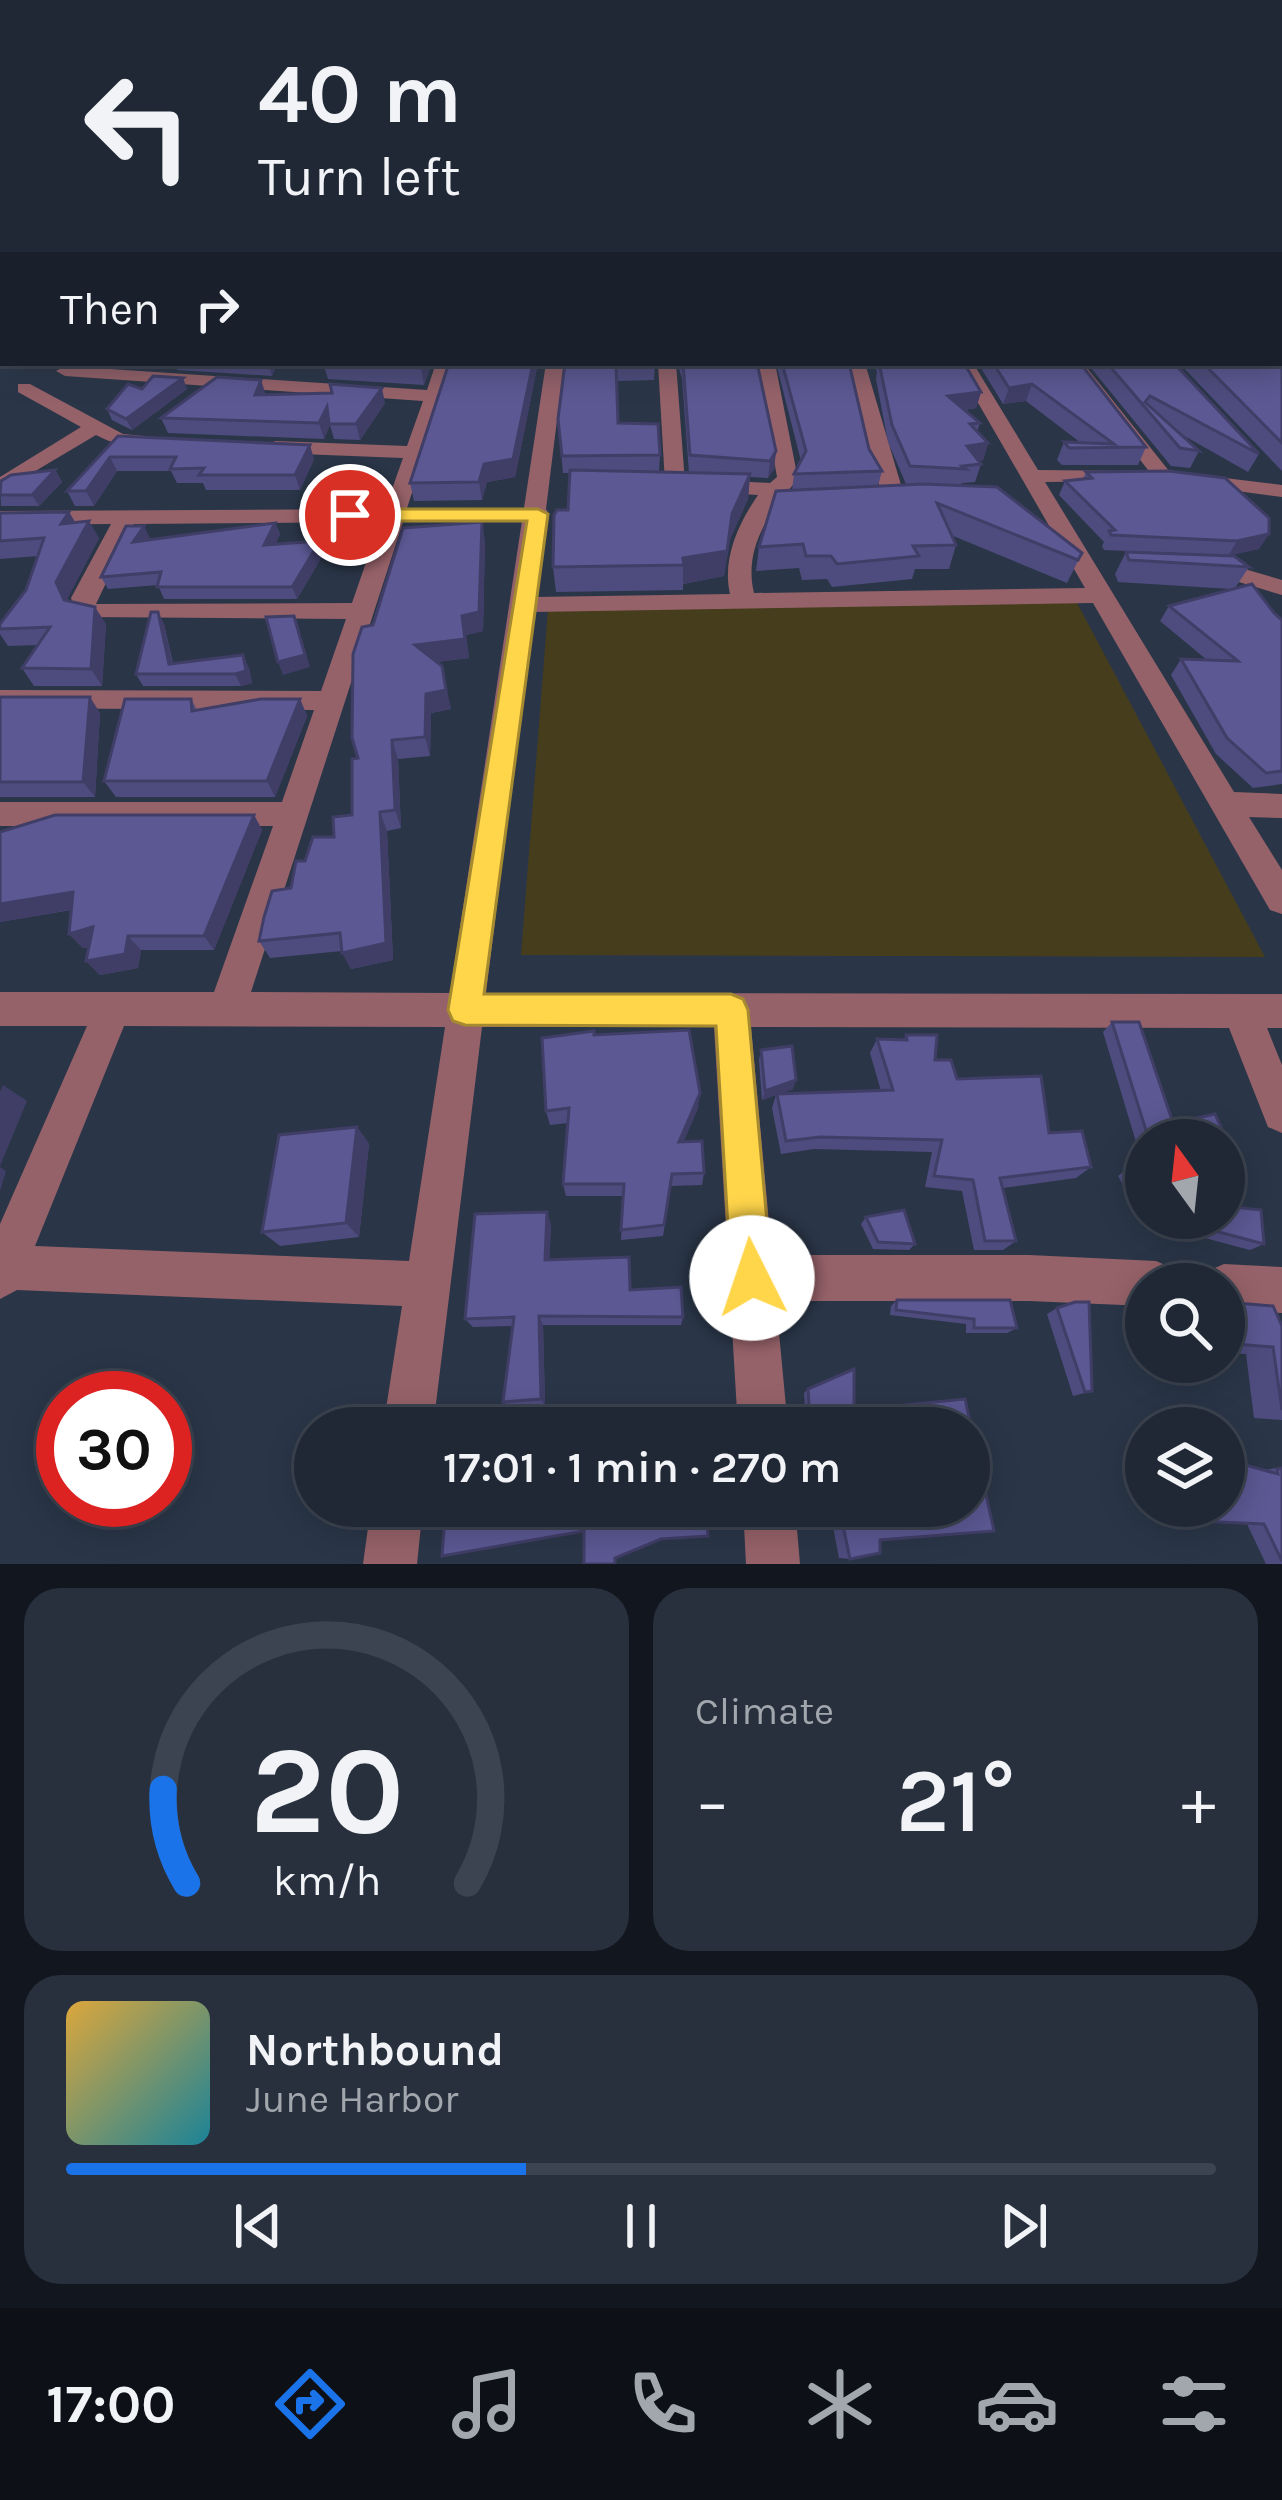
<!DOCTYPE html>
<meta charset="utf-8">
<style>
body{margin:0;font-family:Karla,sans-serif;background:#28303e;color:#f1f3f6;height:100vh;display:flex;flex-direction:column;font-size:45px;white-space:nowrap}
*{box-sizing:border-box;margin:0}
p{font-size:39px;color:#a2a6ad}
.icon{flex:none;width:66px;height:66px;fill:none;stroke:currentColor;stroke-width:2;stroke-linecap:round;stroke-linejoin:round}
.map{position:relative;height:1564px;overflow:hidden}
.sheet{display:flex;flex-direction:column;gap:24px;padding:24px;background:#12161e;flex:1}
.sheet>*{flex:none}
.hud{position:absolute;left:0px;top:0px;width:1284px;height:366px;box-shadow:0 6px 30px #0003,0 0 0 3px #3d4451;background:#202836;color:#f1f3f6;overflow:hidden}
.needle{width:78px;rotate:345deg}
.tools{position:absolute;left:1125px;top:1119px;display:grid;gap:24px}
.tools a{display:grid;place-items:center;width:120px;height:120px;border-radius:50%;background:#202836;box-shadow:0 6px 30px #0003,0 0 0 3px #3d4451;font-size:60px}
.speed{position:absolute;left:36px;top:1371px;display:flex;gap:24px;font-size:60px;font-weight:700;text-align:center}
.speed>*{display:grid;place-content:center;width:156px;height:156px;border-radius:50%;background:#202836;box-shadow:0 6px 30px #0003,0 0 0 3px #3d4451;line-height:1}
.speed .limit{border:18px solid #d22;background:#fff;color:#111}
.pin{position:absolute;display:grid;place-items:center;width:102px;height:102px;color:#fff;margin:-51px;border:6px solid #fff;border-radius:50%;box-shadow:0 3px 12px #0007}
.me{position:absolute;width:132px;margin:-66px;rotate:356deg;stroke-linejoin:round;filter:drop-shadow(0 0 9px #0008)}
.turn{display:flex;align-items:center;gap:42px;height:252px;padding:0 60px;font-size:54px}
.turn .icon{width:156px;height:156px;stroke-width:2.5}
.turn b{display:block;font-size:84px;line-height:102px}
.then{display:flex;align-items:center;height:114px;padding:0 60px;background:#0003;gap:24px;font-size:45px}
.big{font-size:90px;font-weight:600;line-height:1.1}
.sheet .widget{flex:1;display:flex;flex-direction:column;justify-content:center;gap:18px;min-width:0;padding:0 42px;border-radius:36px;background:#28303e}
.sheet .dial{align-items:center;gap:0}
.dial svg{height:312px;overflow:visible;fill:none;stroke:#3d4451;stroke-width:7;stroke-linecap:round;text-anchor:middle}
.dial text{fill:#f1f3f6;stroke:none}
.song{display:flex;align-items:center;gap:36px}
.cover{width:144px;height:144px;border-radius:18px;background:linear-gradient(135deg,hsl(40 70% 55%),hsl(190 70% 35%))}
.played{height:12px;border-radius:6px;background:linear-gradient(90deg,#1a73e8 40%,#3d4451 40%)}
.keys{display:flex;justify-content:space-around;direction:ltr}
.heat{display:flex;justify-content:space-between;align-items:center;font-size:66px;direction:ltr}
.sheet .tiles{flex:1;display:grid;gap:24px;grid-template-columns:1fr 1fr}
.widget:last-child{grid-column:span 2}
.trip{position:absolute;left:294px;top:1407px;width:696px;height:120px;border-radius:60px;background:#202836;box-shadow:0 6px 30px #0003,0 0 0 3px #3d4451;font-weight:600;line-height:120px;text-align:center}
.tab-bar{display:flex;height:192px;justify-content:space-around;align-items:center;background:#0d1016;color:#a2a6ad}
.tab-bar .icon{width:84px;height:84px}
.tab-bar .on{color:#1a73e8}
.tab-bar b{font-size:54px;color:#f1f3f6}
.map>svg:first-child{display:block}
</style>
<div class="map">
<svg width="1282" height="1564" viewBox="0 0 1282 1564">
<rect width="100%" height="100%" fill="#2a3648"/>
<!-- sand -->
<polygon fill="#463d1d" points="1075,599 1265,957 521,955 548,609"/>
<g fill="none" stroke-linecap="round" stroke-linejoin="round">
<!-- minor -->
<g fill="#966269" fill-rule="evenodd">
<polygon points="3,244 3,253 0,254 0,245"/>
<path d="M436,363H454L407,508H524L546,363H564L546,509L549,514L535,597L730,594C722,559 738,524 758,495L713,492L703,486L713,480L770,483L777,477L757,363H775L798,479C770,511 743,548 754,593L1085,588L955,363H973L1038,470L1133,471L1136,475L1126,481L1045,482L1234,792L1282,794V818L1249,817L1282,870V914L1270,910L1093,603L533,612L486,993L1282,994V1028H1267L1282,1065V1133L1268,1127L1229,1028L751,1027L772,1255H1029L1156,1261L1172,1268L1179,1284H1146V1306L1029,1301H776L788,1428H738L714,1027H482L433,1428H383L402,1306L17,1290L0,1299V1224L87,1026H0V992H214L273,826H0V802H282L314,710L0,708V690L321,691L346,619L87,617L76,613L71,598L111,524L0,525V511L385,509L403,458L275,453L265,447L275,441L407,446L423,401L65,376L56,371L65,366L427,390ZM522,521L450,993L251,992L403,522ZM380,522L352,603L96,604L134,524ZM124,1026L445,1027L409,1261L35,1246Z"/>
<polygon points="658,363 676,363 685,483 675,489 665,483"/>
<polygon points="847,363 865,363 901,485 934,494 934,504 902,503 880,488"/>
<polygon points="1065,363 1083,363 1169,471 1169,479 1155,479"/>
<path d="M18,384H30L123,434L155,437L165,443C147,455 115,445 96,435L0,492V477L81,427L18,392Z"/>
<polygon points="1192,474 1282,485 1282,497 1185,484 1182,480"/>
<polygon points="1207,558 1282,580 1282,595 1199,570 1195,565"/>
<polygon points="1224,1264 1282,1267 1282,1313 1224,1310 1224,1284 1203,1284 1208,1271"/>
<polygon points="371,1506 423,1506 417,1564 363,1564"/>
<polygon points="743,1506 795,1506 800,1564 746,1564"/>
</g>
</g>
<!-- wall -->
<g fill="#4e4c7e">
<polygon points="175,363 277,363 272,376 177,370"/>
<polygon points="323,363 432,363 424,385 328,379"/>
<polygon points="449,363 538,363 515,477 487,482 482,500 414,501 410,483"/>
<polygon points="565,363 655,363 654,380 617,381 618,423 660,455 659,472 689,473 682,378 677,363 757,363 776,451 774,469 768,478 750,477 748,499 730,539 724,576 683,584 683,590 556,592 553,567 568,510 569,473 563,473 558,419"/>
<polygon points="776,363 849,363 869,449 882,471 878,486 906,484 888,442 876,379 877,372 873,363 964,363 981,392 976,408 965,410 980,423 977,432 988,443 983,460 979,461 981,464 975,482 962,483 961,485 1082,553 1067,583 951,535 956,545 949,569 915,569 912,579 832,587 827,579 802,580 799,568 756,571 759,547 792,490 794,474 801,461"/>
<polygon points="978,363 1080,363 1146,447 1138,465 1062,465 1057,460 1064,442 1081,443 1026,401 1003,404"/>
<polygon points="1087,363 1174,363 1259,454 1248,472 1181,434 1199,451 1190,468 1171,466"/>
<polygon points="1179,363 1277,363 1282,367 1282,471"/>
<polygon points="183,378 187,389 132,430 112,420 107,409 142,389"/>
<polygon points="265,395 385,403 360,440 334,439 330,425 324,439 168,433 161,418"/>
<polygon points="118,436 314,459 300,490 206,490 203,483 177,483 171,471 117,471 94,506 75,506 67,491"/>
<polygon points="55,470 62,482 39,506 1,506 0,482"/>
<polygon points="1086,472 1259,549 1229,555 1249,567 1235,588 1282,620 1282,784 1253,788 1216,754 1171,675 1181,659 1207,660 1160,621 1169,606 1231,589 1118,582 1115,574 1126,552 1202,554 1104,550 1102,546 1104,542 1059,495 1065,481 1083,479"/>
<polygon points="69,512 75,522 99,538 67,599 106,624 102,686 34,686 22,668 38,645 8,646 0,634 0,624 26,590 38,556 0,559 0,513"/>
<polygon points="275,523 280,534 275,545 324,553 297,599 164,599 158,585 108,589 101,577 144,526 149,539"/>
<polygon points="485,541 483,631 466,635 469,658 437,662 451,709 431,713 430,756 398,759 401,828 387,831 393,960 351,969 342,951 270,958 259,941 291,888 305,861 334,837 352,815 373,625"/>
<polygon points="164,624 173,663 249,668 252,683 241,686 143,686 136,674"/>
<polygon points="0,697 100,713 95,797 0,797"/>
<polygon points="191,699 197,710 300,699 307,716 275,797 116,797 104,781"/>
<polygon points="254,815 262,830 214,950 141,950 138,968 100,975 86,961 89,947 83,948 69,934 71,910 0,922 0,832"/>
<polygon points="1112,1022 1139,1022 1173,1123 1215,1114 1233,1153 1224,1159 1224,1140 1146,1140 1146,1218 1224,1218 1224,1206 1261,1210 1264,1244 1250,1250 1144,1222 1118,1176 1128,1168 1145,1172 1103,1032"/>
<polygon points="594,1035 698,1108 683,1142 704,1173 702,1185 671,1186 663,1236 621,1240 623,1196 566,1196 563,1184 568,1123 550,1125 546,1111"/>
<polygon points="906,1035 957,1079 1049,1133 1091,1167 1076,1178 1003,1188 1016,1241 1003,1250 974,1250 962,1191 925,1187 932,1152 814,1149 781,1154 772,1108 776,1095 762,1100 759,1060 761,1050 793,1089 778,1094 881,1091 870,1053 877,1039 904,1039"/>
<polygon points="357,1127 369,1144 359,1237 280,1246 262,1232"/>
<polygon points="866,1217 915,1244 909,1250 873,1249 861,1224"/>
<polygon points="551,1224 549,1260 630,1289 683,1317 681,1325 543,1325 545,1405 509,1407 503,1402 513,1326 473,1327 465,1319"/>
<polygon points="1224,1299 1282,1326 1282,1420 1254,1418 1246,1354 1224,1353"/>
<polygon points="897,1300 1017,1328 1007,1333 966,1333 966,1324 890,1315 891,1306"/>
<polygon points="1057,1308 1092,1391 1073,1396 1047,1314"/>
<polygon points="808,1389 854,1413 849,1416 806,1423 804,1393"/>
<polygon points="965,1399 994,1531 880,1540 880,1553 850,1559 839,1558 829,1506 969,1506 969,1428 874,1428 873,1413 884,1407"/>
<polygon points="1282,1467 1282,1564 1266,1564 1247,1524 1160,1521 1152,1506 1224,1506 1264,1470"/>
</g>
<!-- shaded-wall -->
<g fill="#403e67">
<polygon points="270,363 277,363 272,376 269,365"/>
<polygon points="423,363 432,363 424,385 421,368"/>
<polygon points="533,363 538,363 515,477 487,482 482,500 479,482 484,464"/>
<polygon points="183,378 187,389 132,430 126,419"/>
<polygon points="261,380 266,395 255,395"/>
<polygon points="1032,384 1026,401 1003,404 1009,388"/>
<polygon points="382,388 385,403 360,440 356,424"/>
<polygon points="981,392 976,408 943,413 948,396"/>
<polygon points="327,407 331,422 324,439 319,423"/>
<polygon points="988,443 983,460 961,463 967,446"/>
<polygon points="310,445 314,459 300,490 295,475"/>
<polygon points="776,451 774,469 768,478 770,461"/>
<polygon points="110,457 117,471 94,506 86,491"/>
<polygon points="55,470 62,482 39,506 32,495"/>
<polygon points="750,474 748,499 730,539 724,576 683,584 683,558 732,514"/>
<polygon points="69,512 79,529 61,524"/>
<polygon points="89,521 99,538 67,599 75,617 56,582"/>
<polygon points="482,522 485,541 483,631 466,635 469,658 420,664 415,645 462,616"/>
<polygon points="275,523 280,534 269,557 264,545"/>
<polygon points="144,526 150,538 139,553 133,542"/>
<polygon points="1269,534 1259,549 1228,556 1237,541"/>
<polygon points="320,541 324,553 297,599 292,587"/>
<polygon points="95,607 106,624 102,686 91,669"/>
<polygon points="158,612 164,624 175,676 169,664"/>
<polygon points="294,616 310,667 283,675 278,662"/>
<polygon points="243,655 249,668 252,683 241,686 235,674"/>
<polygon points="442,666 451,709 431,713 430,756 425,737 426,694"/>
<polygon points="90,697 100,713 95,797 83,782"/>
<polygon points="300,699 307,716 275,797 267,781"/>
<polygon points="392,740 398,759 401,828 395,810"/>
<polygon points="380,812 387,831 393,960 351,969 342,953"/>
<polygon points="254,815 262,830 214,950 204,936"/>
<polygon points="73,892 86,907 0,922 0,904"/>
<polygon points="93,927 107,942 83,948 69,934"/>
<polygon points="128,936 141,950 138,968 100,975 86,961"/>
<polygon points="796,1080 793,1089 762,1100 765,1091"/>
<polygon points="3,1085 27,1101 0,1166 0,1092"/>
<polygon points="700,1093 698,1108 678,1155 679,1142"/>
<polygon points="357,1127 369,1144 359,1237 346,1223"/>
<polygon points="0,1167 6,1171 0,1191"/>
<polygon points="547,1212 551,1224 549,1271 545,1260"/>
<polygon points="539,1316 543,1325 545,1405 541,1399"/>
<polygon points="487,1417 495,1423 494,1428 484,1428"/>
</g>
<!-- building -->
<g fill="#5b5893" stroke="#403e67" stroke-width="3">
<rect x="0" y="175" width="3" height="54"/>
<rect x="1281" y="175" width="1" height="168"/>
<polygon points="3,281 3,346 0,347 0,282"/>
<polygon points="327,363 423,363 421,368"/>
<polygon points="449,363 533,363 513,459 484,464 479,482 410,483"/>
<polygon points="565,363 655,363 616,365 618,423 658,424 660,455 562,456 558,419"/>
<polygon points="683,363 757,363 776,451 770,461 690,455"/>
<polygon points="782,363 849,363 869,449 882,471 794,474 806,451"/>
<polygon points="879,363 964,363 981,392 948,396 980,423 970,424 988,443 967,446 981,464 962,466 966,469 910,466 892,425"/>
<polygon points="993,363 1080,363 1146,447 1069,448 1064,442 1114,444 1032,384 1009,388"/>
<polygon points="1107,363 1174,363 1259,454 1150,396 1145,402 1199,451 1180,448"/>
<polygon points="1203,363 1277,363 1282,367 1282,443"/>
<polygon points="153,376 183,378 126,419 107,409 128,384 142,389"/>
<polygon points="217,377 261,380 255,395 332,393 330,384 382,388 356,424 329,424 327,407 319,423 161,418"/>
<polygon points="118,436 310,445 295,475 199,475 204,468 170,469 176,457 110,457 86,491 67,491"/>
<polygon points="55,470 32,495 0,495 1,481 11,475"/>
<polygon points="570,470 750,474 732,514 727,551 683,558 684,565 553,567 554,515 557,510 568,510"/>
<polygon points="1169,471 1225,478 1269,518 1269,534 1237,541 1111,535 1109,531 1115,530 1065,481 1092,478 1086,472"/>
<polygon points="924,484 997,487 1082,553 1078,560 937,503 956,545 913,546 919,556 837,564 831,556 806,556 803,544 759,547 776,491"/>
<polygon points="69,512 61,524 89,521 56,582 64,600 95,607 91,669 22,668 50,627 0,629 0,624 26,590 44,538 0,541 0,513"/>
<polygon points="482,522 479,612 462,616 465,639 415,645 442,666 446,690 426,694 425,737 392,740 395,810 380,812 386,943 342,953 340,933 259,941 264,917 272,891 291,888 296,861 305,861 313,837 334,837 333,817 352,815 352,759 358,758 352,738 353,654 362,627 373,625 403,528"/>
<polygon points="275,523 264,545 320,541 292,587 157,587 161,572 101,577 126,526 144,526 133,542"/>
<polygon points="1126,552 1234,556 1249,567 1129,560"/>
<polygon points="1252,584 1274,613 1282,620 1282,771 1266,773 1227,738 1181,659 1238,661 1169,606"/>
<polygon points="151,612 158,612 169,664 243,655 246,671 235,674 136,674"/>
<polygon points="294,616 305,655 278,662 266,617"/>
<polygon points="0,697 90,697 83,782 0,782"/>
<polygon points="125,699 191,699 192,711 261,699 300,699 267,781 104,781"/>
<polygon points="55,815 254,815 204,936 128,936 125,954 86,961 93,927 69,934 73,892 0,904 0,832"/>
<polygon points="1112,1022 1139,1022 1173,1123 1215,1114 1233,1153 1224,1153 1224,1140 1149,1140"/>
<polygon points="689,1030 700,1093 679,1142 702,1141 704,1173 672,1174 664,1225 621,1230 624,1184 563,1184 569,1108 546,1111 542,1038 594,1031 594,1035"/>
<polygon points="906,1035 937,1035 935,1060 951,1060 957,1079 1041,1076 1049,1133 1082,1131 1091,1167 1000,1178 1016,1241 985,1241 973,1180 934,1176 942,1140 820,1137 786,1141 777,1094 893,1090 877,1039 907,1040"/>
<polygon points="792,1046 796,1080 765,1091 761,1050"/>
<polygon points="357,1127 346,1223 262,1232 279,1135"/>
<polygon points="1128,1168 1146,1172 1146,1199"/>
<polygon points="1224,1206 1261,1210 1264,1244 1166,1218 1224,1218"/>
<polygon points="904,1210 915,1244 878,1242 866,1217"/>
<polygon points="547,1212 545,1260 629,1257 630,1290 681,1287 683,1317 539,1316 541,1399 503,1402 514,1317 465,1319 475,1214"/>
<polygon points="1224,1299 1234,1299 1237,1303 1273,1306 1282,1326 1282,1410 1273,1347 1224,1343"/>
<polygon points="897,1300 1010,1300 1017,1328 974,1328 974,1319 896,1310"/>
<polygon points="1075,1302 1089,1302 1092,1391 1085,1392 1057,1308"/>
<polygon points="854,1369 854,1413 810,1420 808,1389"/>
<polygon points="965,1399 994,1531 880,1540 880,1553 850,1559 839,1506 969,1506 969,1428 886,1428 884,1407"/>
<polygon points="453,1415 487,1417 484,1428 452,1428"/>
<polygon points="623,1420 623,1428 589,1428 589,1422"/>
<polygon points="1224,1459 1278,1474 1277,1469 1282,1468 1282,1561 1264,1524 1174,1520 1167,1506 1224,1506"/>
<polygon points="446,1506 706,1506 708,1536 661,1539 615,1558 615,1564 584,1564 584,1531 442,1556"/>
</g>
<!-- sky -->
<linearGradient id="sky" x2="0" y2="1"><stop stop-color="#171e28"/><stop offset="0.44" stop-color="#44526a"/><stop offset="1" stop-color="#44526a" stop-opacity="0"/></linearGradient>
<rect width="1282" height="394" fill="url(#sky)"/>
<!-- route -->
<polygon fill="#ffd54a" stroke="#a68a30" stroke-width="3" points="538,509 548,514 484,994 731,994 743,999 748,1010 772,1278 766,1293 752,1299 737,1293 731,1278 716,1026 465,1025 453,1021 448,1010 527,521 350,521 340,515 350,509"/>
</svg>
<div class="tools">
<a><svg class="needle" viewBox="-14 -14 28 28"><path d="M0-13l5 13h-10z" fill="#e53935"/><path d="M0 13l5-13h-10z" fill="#a2a6ad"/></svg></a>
<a><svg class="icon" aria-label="search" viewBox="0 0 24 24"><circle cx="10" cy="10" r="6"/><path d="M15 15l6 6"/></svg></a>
<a><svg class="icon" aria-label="layers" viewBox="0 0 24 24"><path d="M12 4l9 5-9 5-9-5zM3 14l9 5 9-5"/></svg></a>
</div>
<div class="speed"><div class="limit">30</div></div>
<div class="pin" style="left:350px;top:515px;background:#d93025"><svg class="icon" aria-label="arrive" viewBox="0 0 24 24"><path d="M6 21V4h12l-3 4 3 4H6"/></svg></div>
<svg class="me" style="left:752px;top:1278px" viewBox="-20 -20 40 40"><circle r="19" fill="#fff"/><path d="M0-13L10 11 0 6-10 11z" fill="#ffd54a"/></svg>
<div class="trip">17:01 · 1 min · 270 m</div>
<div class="hud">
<div class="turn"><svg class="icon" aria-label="left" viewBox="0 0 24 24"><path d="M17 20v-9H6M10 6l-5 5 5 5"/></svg><div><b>40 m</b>Turn left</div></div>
<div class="then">Then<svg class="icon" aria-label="right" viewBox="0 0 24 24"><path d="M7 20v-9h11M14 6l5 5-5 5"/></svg></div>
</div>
</div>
<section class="sheet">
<div class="tiles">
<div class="widget dial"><svg viewBox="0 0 100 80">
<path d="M14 69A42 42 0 1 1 86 69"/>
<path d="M14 69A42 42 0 0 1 8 45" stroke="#1a73e8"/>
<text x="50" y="56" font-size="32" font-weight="700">20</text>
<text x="50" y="72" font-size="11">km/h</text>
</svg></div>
<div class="widget"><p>Climate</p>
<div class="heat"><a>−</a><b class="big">21°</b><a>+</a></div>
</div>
<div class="widget">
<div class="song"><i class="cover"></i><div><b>Northbound</b><p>June Harbor</p></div></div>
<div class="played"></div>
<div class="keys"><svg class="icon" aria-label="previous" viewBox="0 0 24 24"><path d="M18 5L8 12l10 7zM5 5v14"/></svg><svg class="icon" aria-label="pause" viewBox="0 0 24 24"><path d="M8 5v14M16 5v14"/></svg><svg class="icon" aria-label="next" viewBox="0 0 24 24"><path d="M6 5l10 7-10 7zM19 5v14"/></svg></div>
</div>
</div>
</section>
<nav class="tab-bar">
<b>17:00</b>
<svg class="icon on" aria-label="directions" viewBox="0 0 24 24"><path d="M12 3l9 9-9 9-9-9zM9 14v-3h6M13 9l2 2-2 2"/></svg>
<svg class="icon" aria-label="music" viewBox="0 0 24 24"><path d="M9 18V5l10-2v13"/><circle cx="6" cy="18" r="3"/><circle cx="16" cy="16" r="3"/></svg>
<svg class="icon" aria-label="phone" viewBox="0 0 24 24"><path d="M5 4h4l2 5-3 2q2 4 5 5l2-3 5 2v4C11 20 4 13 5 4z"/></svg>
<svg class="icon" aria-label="climate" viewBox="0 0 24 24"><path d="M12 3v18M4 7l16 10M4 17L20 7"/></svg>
<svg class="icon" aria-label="car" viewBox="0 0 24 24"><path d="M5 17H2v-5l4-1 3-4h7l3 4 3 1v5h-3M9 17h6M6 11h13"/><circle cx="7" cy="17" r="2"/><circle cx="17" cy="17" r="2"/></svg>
<svg class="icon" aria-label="filters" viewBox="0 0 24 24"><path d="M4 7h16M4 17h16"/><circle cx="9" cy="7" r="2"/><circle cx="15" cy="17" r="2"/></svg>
</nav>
